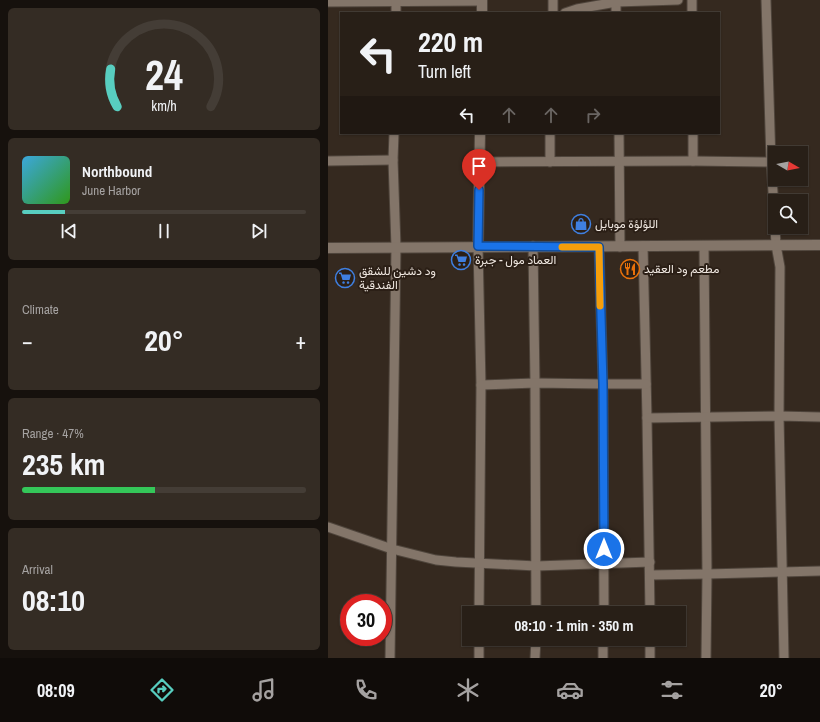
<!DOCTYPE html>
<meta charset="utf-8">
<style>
body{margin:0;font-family:"Archivo Narrow",Vazirmatn,sans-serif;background:#342c24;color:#f1f3f6;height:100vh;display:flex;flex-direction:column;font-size:15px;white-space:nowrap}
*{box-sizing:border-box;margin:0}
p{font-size:13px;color:#a5a2a1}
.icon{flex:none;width:22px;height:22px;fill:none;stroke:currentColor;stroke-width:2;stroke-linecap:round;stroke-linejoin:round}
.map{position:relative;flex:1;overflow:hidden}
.sheet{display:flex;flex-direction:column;gap:8px;padding:8px;background:#16110d;width:328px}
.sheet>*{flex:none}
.top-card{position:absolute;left:12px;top:12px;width:380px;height:122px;border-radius:0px;box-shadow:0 1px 3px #0004,0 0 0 1px #443d36;background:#281f17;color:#f1f3f6;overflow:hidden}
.needle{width:26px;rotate:99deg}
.controls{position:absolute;left:440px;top:146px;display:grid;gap:8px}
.controls a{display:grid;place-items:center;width:40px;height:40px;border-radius:0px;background:#281f17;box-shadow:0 1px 3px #0004,0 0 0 1px #443d36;font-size:20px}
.speed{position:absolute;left:12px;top:594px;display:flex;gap:8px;font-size:20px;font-weight:700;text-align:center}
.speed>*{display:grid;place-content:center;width:52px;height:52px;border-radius:50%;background:#281f17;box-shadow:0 1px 3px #0004,0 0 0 1px #443d36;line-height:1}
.speed .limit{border:6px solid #d22;background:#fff;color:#111}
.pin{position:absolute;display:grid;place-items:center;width:34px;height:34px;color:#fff;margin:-41px -17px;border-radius:50% 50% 50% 0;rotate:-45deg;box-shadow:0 0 4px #0007}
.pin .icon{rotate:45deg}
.me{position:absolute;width:44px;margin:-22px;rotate:0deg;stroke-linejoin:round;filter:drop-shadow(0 0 3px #0008)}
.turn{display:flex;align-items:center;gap:14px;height:84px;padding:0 12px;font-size:18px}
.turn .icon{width:52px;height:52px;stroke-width:2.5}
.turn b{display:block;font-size:28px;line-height:34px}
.lanes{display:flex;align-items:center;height:38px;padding:0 12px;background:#0003;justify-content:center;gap:20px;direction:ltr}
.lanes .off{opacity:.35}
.big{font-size:30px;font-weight:800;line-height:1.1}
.sheet .tile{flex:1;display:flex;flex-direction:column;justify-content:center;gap:6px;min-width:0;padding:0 14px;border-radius:6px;background:#342c24}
.sheet .dial{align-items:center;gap:0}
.dial svg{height:104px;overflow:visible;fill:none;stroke:#443d36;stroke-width:7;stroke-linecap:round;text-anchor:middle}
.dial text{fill:#f1f3f6;stroke:none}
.song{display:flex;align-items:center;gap:12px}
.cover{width:48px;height:48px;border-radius:6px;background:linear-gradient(135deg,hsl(200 70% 55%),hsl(110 70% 35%))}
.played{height:4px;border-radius:2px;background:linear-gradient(90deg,#58cec0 15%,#443d36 15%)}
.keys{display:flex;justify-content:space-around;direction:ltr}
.heat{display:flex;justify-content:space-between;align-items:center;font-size:22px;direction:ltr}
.charge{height:6px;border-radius:3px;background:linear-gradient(90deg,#34c759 47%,#443d36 0)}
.trip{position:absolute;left:134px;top:606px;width:224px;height:40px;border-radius:0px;background:#281f17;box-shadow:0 1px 3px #0004,0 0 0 1px #443d36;font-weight:800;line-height:40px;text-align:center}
.dock{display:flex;height:64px;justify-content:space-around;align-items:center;background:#100c09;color:#a5a2a1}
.dock .icon{width:28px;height:28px}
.dock .active{color:#58cec0}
.dock b{font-size:18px;color:#f1f3f6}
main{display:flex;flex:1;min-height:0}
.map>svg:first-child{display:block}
</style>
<main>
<section class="sheet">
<div class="tile dial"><svg viewBox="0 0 100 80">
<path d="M14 69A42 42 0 1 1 86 69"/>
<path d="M14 69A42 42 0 0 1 9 40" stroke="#58cec0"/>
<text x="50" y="56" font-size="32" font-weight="700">24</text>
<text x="50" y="72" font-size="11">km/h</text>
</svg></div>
<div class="tile">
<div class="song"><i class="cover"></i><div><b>Northbound</b><p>June Harbor</p></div></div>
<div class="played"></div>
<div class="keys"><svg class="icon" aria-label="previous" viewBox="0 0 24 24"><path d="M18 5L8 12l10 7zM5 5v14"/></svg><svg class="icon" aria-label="pause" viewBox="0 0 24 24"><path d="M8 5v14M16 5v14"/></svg><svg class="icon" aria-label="next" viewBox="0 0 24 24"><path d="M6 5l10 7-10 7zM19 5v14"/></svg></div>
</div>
<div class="tile"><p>Climate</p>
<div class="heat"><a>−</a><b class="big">20°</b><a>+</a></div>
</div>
<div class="tile"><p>Range · 47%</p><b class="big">235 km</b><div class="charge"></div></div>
<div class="tile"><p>Arrival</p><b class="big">08:10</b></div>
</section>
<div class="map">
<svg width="492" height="658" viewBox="0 0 492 658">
<rect width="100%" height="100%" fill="#35291f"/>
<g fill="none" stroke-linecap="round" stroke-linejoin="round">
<defs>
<g id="minor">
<polyline points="225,0 225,13"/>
<polyline points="364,0 364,13"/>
<polyline points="438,0 443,162 447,223"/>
<polyline points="0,2 154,1"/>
<polyline points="288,2 288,13"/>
<polyline points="68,13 68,0"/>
<polyline points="237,13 249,9 288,2 350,0"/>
<polyline points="291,133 292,247"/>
<polyline points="365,133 365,161"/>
<polyline points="0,161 65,160"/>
<polyline points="152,162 365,161 443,162"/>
<polyline points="222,162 222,133"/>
<polyline points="447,227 448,245 452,267 451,416 456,658"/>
<polyline points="150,246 153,385 151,613"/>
<polyline points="205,246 207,383 208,613"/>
<polyline points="315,246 319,418 322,613"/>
<polyline points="376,246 379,574 378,658"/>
<polyline points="271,247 275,384 276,613"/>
<polyline points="153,385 207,383 275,384 318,384"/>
<polyline points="319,418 451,416 492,417"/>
<polyline points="0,527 64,549 108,560 128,562 208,566 322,562"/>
<polyline points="322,575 379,574 492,571"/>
<polyline points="62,658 68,247 65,160 66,133"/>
<polyline points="151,658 151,639"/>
<polyline points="207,658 208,639"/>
<polyline points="275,658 275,639"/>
<polyline points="322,658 322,639"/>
</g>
<g id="tertiary">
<polyline points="154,13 154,0"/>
<polyline points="150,246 152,133"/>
<polyline points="0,248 492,245"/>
</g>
</defs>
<!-- minor casing -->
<use href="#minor" stroke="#4f453c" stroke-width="11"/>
<!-- tertiary casing -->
<use href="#tertiary" stroke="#4f453c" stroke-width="12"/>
<!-- minor -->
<use href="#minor" stroke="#837569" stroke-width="9"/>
<!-- tertiary -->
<use href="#tertiary" stroke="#837569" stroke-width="10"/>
</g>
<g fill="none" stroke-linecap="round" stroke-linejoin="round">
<defs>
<polyline id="route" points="151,190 150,246 271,247 275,384 276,549"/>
</defs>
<!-- route casing -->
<use href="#route" stroke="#114b97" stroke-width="10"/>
<!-- route -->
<use href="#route" stroke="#1a73e8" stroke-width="7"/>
<!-- slow -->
<polyline stroke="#f59e0b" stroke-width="7" points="234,247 271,247 272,306"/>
</g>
<!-- icons -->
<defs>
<symbol id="shop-ring" viewBox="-11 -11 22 22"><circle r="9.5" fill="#2b1f16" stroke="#3f7fe0" stroke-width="1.5"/><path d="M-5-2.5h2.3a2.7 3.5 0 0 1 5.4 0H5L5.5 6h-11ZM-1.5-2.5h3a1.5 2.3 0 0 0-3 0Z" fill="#3f7fe0"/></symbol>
<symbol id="supermarket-ring" viewBox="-11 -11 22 22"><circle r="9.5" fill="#2b1f16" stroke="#3f7fe0" stroke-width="1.5"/><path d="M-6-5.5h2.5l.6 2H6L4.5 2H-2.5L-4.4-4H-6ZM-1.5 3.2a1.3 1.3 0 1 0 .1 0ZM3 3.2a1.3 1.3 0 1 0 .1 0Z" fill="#3f7fe0"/></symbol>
<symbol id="restaurant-ring" viewBox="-11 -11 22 22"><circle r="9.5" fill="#2b1f16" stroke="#e8710a" stroke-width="1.5"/><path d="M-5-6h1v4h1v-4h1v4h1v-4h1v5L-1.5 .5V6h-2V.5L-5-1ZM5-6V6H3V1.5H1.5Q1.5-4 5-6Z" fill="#e8710a"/></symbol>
</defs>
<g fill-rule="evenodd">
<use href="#shop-ring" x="242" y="213" width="22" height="22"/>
<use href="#supermarket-ring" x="122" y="249" width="22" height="22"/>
<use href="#restaurant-ring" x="291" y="258" width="22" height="22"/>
<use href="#supermarket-ring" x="6" y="267" width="22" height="22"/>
</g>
<g text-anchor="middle" stroke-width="4" stroke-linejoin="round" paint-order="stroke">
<!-- poi labels -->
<g font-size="12" fill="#f0e8e1" stroke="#2b1f16" text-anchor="start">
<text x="267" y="228">اللؤلؤة موبايل</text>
<text x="147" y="264">العماد مول - جبرة</text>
<text x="316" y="273">مطعم ود العقيد</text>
<text x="31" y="275">ود دشين للشقق<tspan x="31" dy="14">الفندقية</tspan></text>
</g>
</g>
</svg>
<div class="controls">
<a><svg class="needle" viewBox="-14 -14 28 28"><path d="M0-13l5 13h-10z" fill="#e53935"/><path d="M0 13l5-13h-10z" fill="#a5a2a1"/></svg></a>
<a><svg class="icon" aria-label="search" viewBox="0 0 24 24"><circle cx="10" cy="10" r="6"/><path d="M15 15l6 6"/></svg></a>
</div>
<div class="speed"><div class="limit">30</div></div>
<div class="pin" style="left:151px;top:190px;background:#d93025"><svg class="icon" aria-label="arrive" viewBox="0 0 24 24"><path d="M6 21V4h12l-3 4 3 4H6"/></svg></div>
<svg class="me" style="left:276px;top:549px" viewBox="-20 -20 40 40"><circle r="17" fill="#1a73e8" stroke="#fff" stroke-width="3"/><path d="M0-11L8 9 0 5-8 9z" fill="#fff"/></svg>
<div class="trip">08:10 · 1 min · 350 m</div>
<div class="top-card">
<div class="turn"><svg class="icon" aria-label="left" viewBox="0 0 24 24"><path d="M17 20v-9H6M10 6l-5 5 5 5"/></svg><div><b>220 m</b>Turn left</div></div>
<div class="lanes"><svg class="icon" aria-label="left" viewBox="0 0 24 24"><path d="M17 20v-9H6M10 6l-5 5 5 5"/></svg><svg class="icon off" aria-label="ahead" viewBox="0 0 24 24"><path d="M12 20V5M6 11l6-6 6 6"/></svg><svg class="icon off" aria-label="ahead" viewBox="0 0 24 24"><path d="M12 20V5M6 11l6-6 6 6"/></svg><svg class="icon off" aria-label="right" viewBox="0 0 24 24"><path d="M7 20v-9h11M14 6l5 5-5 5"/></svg></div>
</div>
</div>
</main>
<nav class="dock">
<b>08:09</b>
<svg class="icon active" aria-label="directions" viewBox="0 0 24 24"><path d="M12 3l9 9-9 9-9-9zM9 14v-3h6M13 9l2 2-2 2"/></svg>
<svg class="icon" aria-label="music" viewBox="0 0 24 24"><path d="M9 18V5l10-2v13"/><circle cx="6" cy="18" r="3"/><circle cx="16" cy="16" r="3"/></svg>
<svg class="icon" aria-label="phone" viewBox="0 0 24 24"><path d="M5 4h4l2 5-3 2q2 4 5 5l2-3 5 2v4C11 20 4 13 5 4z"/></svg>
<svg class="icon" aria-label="climate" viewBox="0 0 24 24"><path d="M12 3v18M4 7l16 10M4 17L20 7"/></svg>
<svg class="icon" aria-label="car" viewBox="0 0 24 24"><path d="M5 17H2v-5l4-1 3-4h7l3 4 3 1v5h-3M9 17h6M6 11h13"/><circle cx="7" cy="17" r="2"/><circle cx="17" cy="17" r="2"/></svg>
<svg class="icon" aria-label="filters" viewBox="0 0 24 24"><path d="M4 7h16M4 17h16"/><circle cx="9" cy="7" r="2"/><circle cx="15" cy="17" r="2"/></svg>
<b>20°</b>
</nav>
